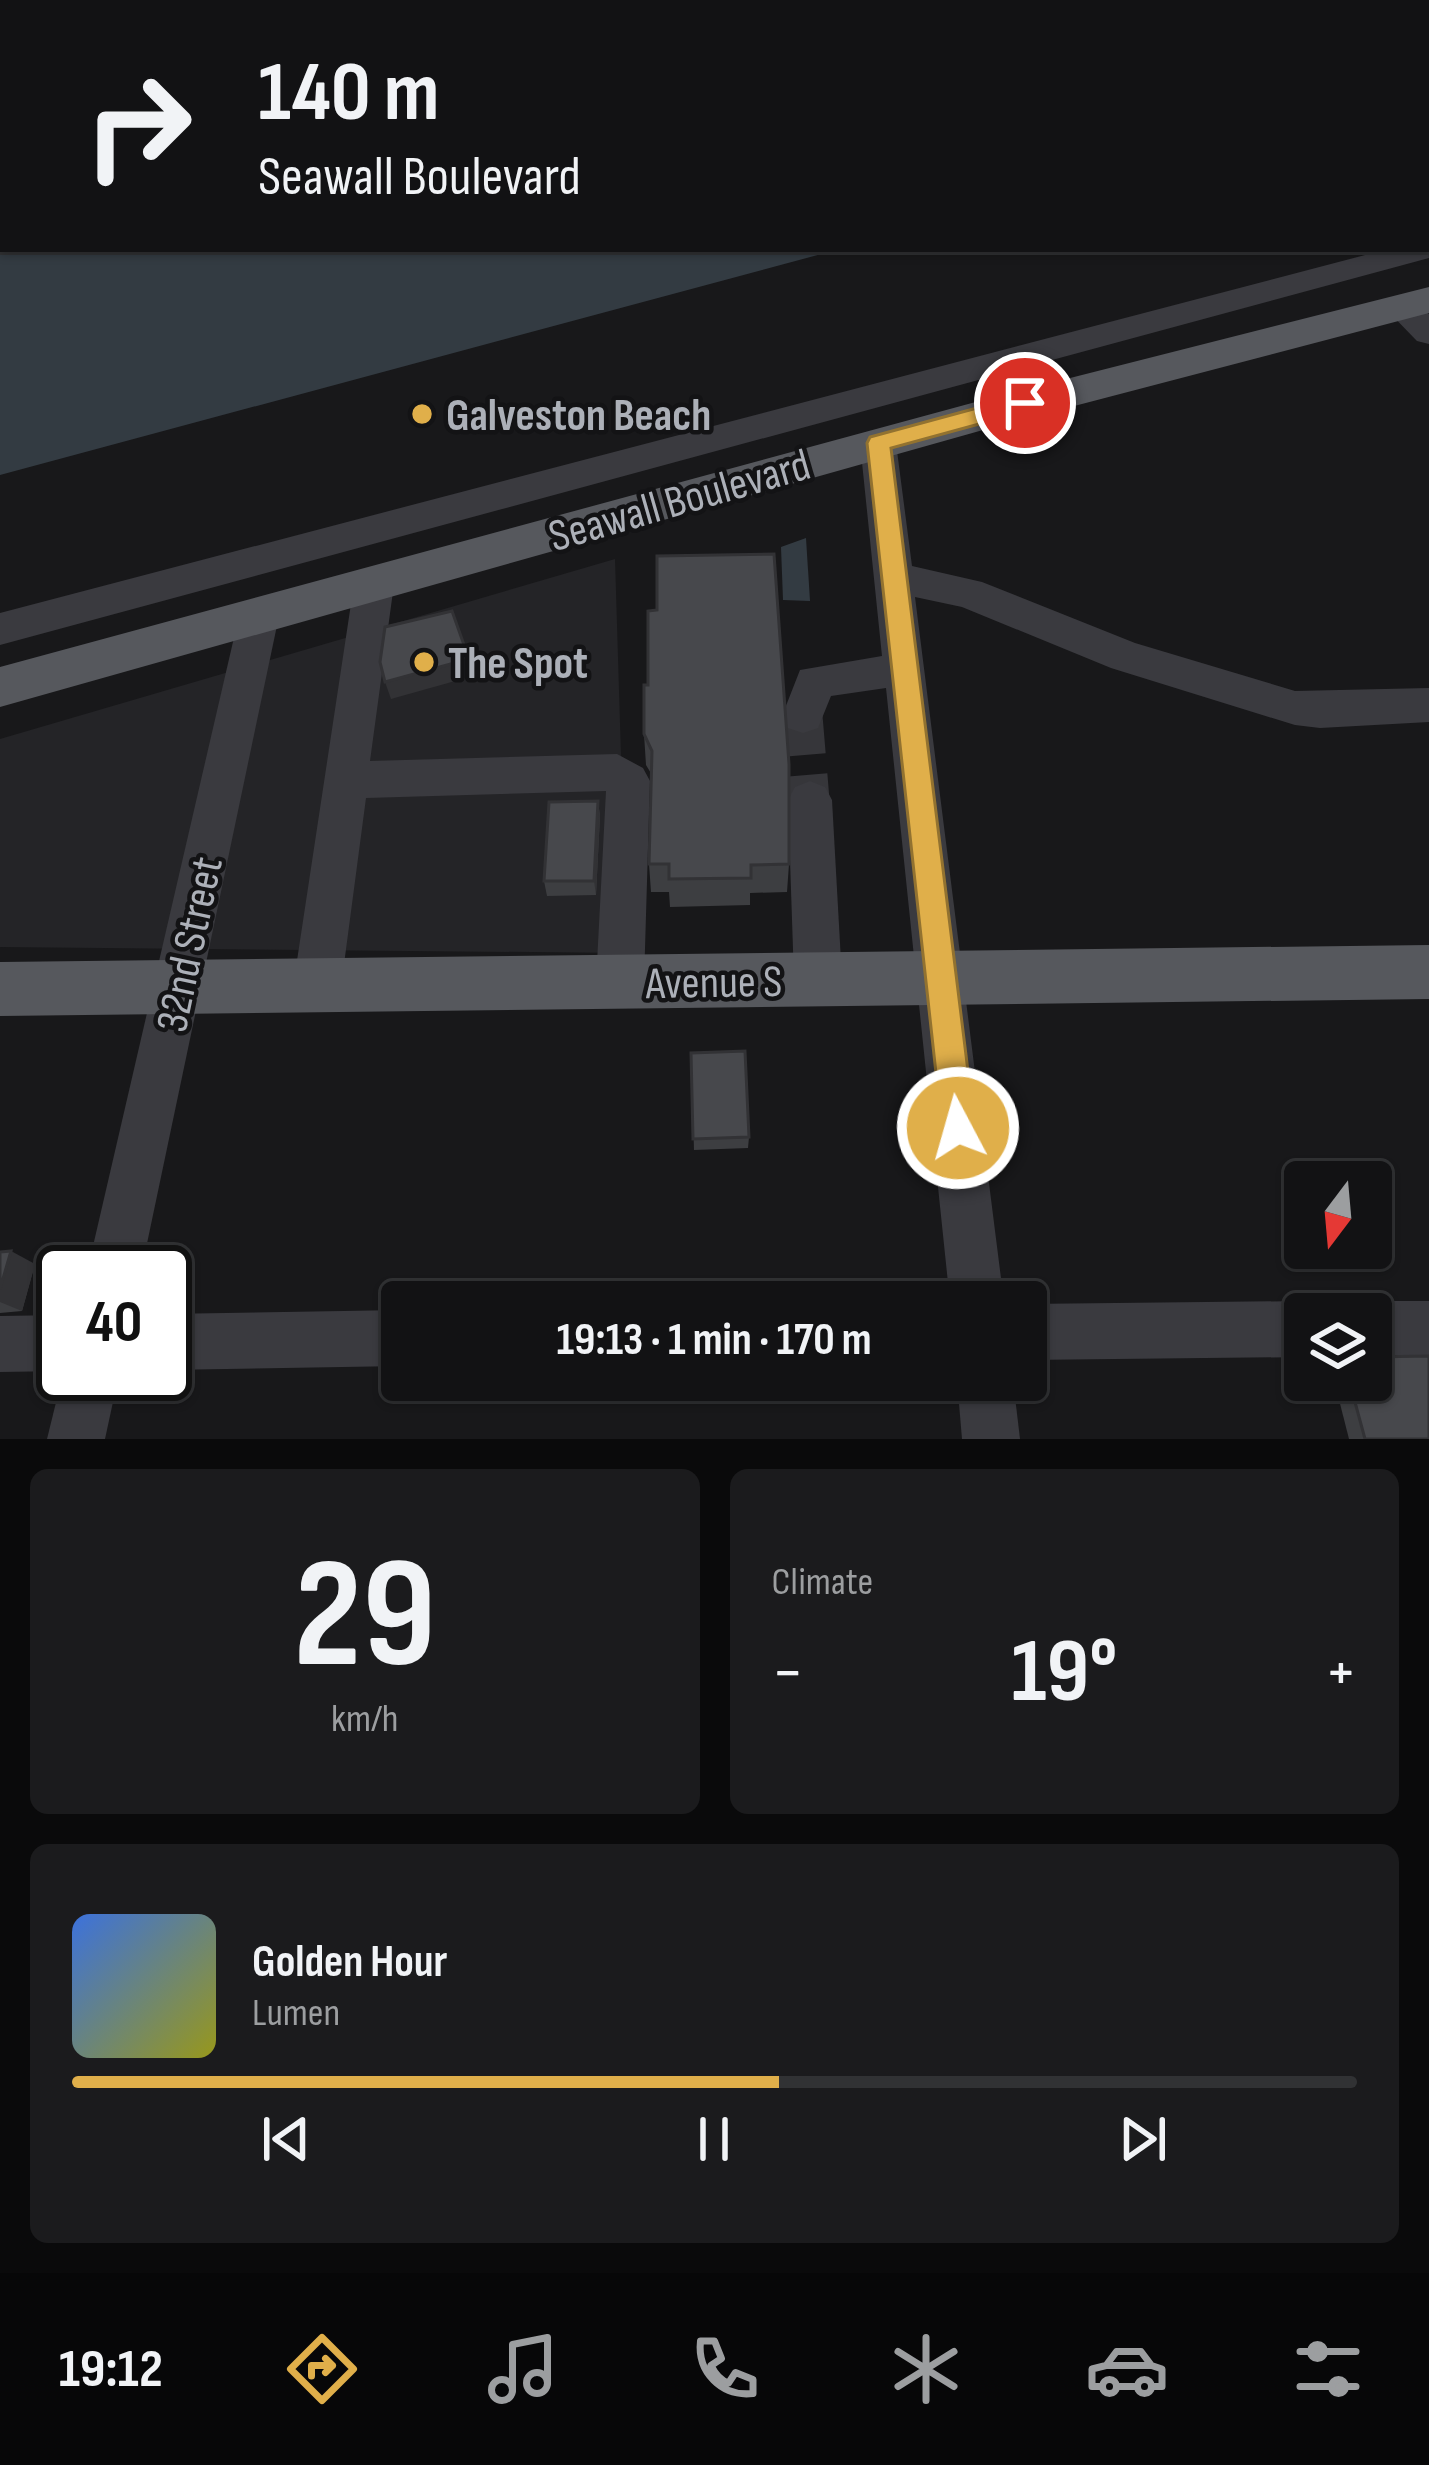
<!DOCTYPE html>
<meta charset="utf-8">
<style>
body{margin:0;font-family:"Sofia Sans Condensed",sans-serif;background:#1b1b1d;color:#f1f3f6;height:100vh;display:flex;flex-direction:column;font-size:45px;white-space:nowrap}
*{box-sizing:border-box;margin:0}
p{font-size:39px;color:#9c9ea0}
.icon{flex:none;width:66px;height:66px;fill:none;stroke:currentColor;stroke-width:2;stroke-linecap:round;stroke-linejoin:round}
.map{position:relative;height:1439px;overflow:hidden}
.drawer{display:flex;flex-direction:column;gap:30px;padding:30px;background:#0a0a0b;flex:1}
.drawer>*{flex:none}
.hud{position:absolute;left:0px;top:0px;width:1431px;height:252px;box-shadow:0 3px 9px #0004,0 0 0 3px #313234;background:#121214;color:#f1f3f6;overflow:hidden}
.needle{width:78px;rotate:196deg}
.fabs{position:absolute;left:1284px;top:1161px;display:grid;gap:24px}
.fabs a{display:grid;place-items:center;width:108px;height:108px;border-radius:12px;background:#121214;box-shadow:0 3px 9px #0004,0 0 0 3px #313234;font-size:60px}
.speed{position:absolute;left:36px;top:1245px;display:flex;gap:24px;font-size:60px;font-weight:700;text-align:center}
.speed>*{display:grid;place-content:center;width:156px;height:156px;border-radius:50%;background:#121214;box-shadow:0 3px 9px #0004,0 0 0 3px #313234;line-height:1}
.speed .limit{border:6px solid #111;border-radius:18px;background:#fff;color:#111}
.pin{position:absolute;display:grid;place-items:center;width:102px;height:102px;color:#fff;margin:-51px;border:6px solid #fff;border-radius:50%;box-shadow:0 3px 12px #0007}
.me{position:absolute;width:132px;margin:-66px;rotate:354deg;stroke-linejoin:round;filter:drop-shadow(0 0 9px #0008)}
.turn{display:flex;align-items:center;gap:42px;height:252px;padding:0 60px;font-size:54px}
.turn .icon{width:156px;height:156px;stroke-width:2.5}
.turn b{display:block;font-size:84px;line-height:102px}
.big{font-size:90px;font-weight:700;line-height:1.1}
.drawer .tile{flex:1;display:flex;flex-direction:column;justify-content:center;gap:18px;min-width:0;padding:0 42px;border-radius:18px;background:#1b1b1d}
.drawer .dial{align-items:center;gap:0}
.dial b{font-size:156px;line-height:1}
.song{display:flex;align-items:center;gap:36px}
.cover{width:144px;height:144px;border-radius:18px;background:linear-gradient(135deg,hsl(220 70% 55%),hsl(60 70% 35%))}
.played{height:12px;border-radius:6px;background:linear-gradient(90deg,#e0af4a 55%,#313234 55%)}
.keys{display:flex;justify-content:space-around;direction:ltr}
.heat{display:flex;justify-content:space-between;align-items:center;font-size:66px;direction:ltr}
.drawer .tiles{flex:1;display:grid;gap:30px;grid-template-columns:1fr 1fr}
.tile:last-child{grid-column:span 2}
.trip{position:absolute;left:381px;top:1281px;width:666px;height:120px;border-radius:12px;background:#121214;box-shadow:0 3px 9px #0004,0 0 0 3px #313234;font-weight:700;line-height:120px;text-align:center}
.tab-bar{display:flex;height:192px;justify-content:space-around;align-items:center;background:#070708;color:#9c9ea0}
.tab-bar .icon{width:84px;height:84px}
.tab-bar .current{color:#e0af4a}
.tab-bar b{font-size:54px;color:#f1f3f6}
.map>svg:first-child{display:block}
</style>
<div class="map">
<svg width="1429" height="1439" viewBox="0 0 1429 1439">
<rect width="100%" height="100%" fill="#18181a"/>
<!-- built -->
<polygon fill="#242427" points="615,559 627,953 0,947 0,739"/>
<!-- water -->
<g fill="#333b42">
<polygon points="0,0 1429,0 1429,106 1428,3 3,3 3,249 840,249 0,475"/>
<polygon points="806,538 810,601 783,600 781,547"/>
</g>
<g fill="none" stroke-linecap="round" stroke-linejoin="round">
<!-- minor-tunnel -->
<polyline stroke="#36363a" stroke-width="39" stroke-dasharray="39 20" stroke-linecap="butt" points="803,716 810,800"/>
<!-- minor -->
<g fill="#3a3a3f" fill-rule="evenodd">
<polygon points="1428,239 1429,258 0,645 0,613 1388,249 1428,249"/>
<polygon points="1402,297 1429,314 1429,344 1417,341 1385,308 1390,300"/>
<polygon points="878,430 891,434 896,443 912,566 982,582 1135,643 1295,691 1429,688 1429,722 1320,728 1295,725 1111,668 962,607 915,597 1004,1302 950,1302 886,688 831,696 818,728 803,733 788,728 782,716 800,670 882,656 860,443 865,434"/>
<polygon points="374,569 388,573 394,584 370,761 617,754 643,768 650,781 644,982 637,998 620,1004 603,998 596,982 606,791 366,798 341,987 334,1003 317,1009 300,1003 293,987 354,584 360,573"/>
<polygon points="259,600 273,605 279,616 141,1272 87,1272 239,616 245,605"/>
<polygon points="810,781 825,787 832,800 842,979 835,995 818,1001 801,995 794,979 788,800 795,787"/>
<polygon points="1305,1301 1326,1314 1305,1314 1305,1357 1026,1360 1026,1304"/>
<polygon points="1371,1301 1429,1301 1429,1355 1371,1355 1371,1314 1349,1314"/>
<polygon points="402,1310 402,1366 165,1370 165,1314"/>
<polygon points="63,1315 63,1371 0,1372 0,1316"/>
<polygon points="63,1374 119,1374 105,1439 47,1439"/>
<polygon points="957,1380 1013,1380 1020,1439 962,1439"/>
</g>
<!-- major -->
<g fill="#56585d" fill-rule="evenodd">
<polygon points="1429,287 1429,313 983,430 0,707 0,667 983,400"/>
<polygon points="1429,945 1429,999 0,1016 0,962"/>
</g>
</g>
<!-- wall -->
<g fill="#3d3e41">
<polygon points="657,610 789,864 787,892 750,893 750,905 670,907 669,892 651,892 649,864 652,775 646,765 644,734"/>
<polygon points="598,801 600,816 596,895 547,896 544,881"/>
<polygon points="691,1053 749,1137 748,1148 694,1150"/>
<polygon points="0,1252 35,1264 22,1311 0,1313"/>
<polygon points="1334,1380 1371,1380 1429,1439 1349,1439"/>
</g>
<!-- shaded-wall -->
<g fill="#323235">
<polygon points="469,659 473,676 391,699 385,682"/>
<polygon points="598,801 600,816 596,895 594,881"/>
<polygon points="11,1251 35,1264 22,1311 0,1302 0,1289"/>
</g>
<!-- building -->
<g fill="#47484c" stroke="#323235" stroke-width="3">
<polygon points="774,554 789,764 789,864 751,865 751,878 669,879 669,864 649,864 652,751 644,734 644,685 648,685 648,611 657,610 657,556"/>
<polygon points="452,611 469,659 385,682 380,662 385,627"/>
<polygon points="598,801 594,881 544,881 549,802"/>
<polygon points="745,1051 749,1137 693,1139 691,1053"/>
<polygon points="11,1251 0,1289 0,1252"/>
<polygon points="1429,1356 1429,1439 1365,1439 1349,1380 1371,1380 1371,1357"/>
</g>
<!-- route -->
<polygon fill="#e0af4a" stroke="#927230" stroke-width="3" points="1025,395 1034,398 1034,409 891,448 975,1128 970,1139 958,1144 947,1139 942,1128 867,443 870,437"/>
<!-- markers -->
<g fill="#e0af4a" stroke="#131315" stroke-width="4.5">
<circle cx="422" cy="414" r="12"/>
<circle cx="424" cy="662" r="12"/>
</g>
<g text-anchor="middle" stroke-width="9" stroke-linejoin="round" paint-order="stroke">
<!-- poi labels -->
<g font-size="45" font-weight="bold" fill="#acb0b8" stroke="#131315" text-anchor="start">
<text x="446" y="430">Galveston Beach</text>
<text x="448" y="678">The Spot</text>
</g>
<!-- street labels -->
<g font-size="45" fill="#acb0b8" stroke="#131315">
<text transform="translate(679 499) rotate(-16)" y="16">Seawall Boulevard</text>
<text transform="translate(188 944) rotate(-78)" y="16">32nd Street</text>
<text transform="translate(714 981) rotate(-1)" y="16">Avenue S</text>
</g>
</g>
</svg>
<div class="fabs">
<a><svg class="needle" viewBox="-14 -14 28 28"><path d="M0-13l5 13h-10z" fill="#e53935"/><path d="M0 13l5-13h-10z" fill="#9c9ea0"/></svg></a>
<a><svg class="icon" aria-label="layers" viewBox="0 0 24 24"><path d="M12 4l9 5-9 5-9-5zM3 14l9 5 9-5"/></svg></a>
</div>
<div class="speed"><div class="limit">40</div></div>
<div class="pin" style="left:1025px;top:403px;background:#d93025"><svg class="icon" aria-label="arrive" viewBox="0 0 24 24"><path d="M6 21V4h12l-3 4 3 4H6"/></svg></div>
<svg class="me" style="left:958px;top:1128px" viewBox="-20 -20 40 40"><circle r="17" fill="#e0af4a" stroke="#fff" stroke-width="3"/><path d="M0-11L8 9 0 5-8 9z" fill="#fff"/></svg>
<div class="trip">19:13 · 1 min · 170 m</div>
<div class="hud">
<div class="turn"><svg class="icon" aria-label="right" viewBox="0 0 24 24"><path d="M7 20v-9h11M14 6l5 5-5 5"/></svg><div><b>140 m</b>Seawall Boulevard</div></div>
</div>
</div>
<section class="drawer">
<div class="tiles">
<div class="tile dial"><b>29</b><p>km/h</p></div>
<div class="tile"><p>Climate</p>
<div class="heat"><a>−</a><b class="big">19°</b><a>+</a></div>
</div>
<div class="tile">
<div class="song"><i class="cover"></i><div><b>Golden Hour</b><p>Lumen</p></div></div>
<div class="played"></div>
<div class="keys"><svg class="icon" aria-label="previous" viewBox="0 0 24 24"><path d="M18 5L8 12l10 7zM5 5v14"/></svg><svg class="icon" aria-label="pause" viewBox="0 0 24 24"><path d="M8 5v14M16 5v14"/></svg><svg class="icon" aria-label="next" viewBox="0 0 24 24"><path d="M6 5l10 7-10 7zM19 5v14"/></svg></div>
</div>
</div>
</section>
<nav class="tab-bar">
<b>19:12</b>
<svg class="icon current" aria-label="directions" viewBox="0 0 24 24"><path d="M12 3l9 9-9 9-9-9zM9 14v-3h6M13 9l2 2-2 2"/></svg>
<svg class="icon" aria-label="music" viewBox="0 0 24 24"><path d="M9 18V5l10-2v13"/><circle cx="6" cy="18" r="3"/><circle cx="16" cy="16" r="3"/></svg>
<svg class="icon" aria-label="phone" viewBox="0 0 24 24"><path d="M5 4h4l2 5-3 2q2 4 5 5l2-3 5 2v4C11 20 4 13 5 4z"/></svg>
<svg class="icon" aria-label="climate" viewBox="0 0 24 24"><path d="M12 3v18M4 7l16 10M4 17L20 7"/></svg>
<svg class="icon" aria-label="car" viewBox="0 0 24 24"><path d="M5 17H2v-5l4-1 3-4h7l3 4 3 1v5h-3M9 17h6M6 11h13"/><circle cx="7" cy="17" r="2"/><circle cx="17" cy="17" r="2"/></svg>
<svg class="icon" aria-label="filters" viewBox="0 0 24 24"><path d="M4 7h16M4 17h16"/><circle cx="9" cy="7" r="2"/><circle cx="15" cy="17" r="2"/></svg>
</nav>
